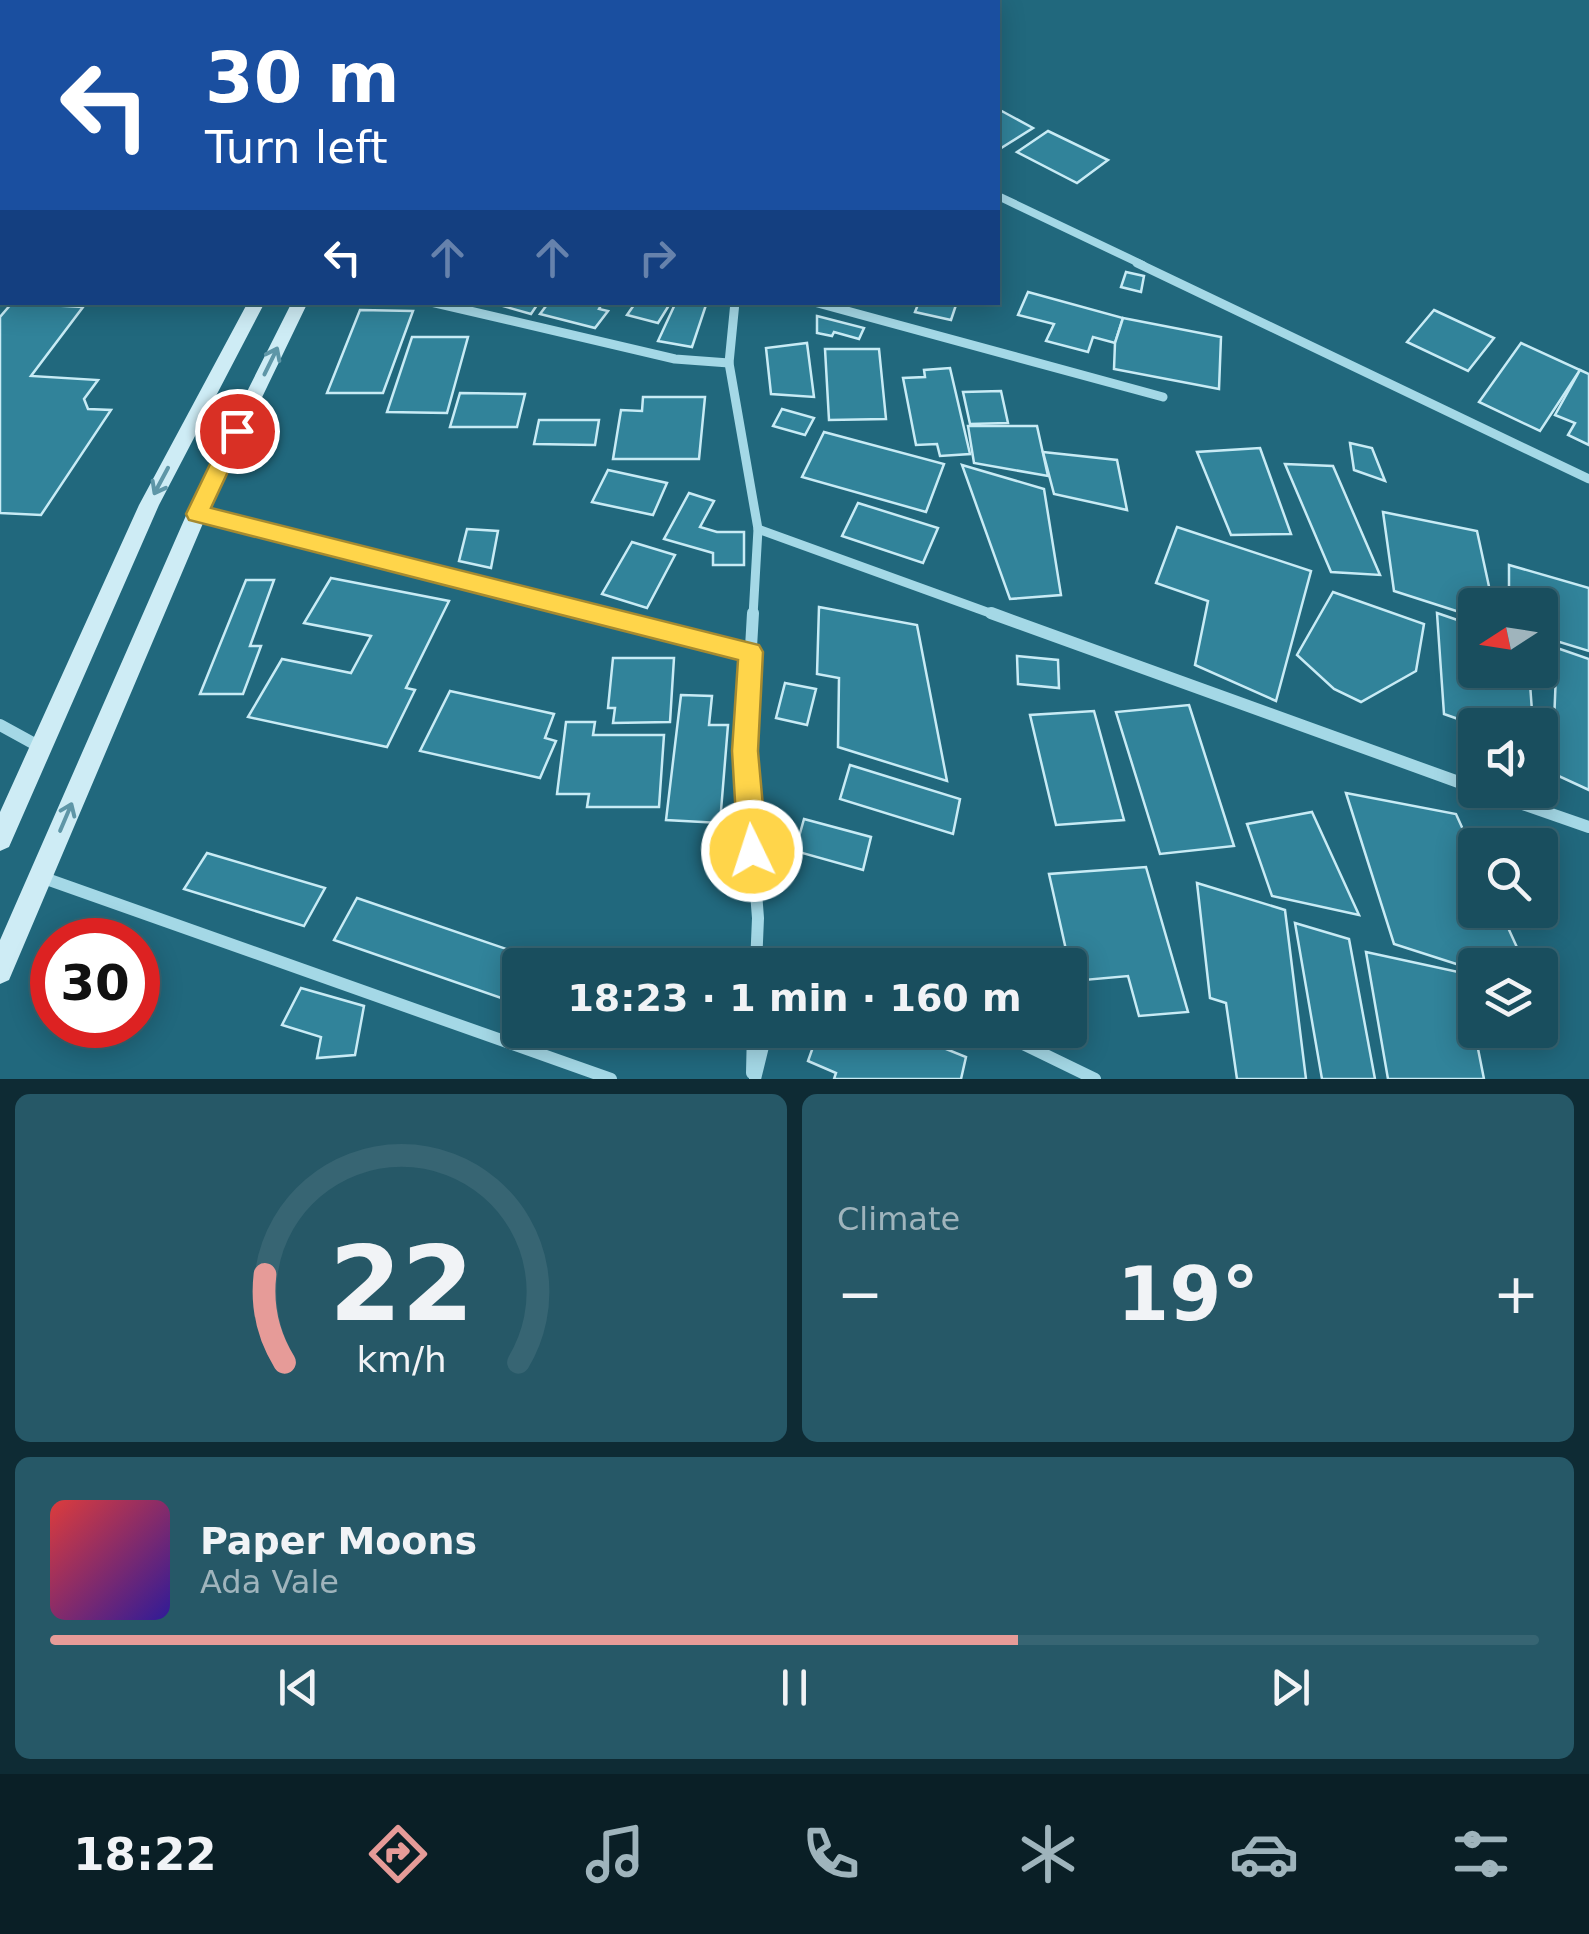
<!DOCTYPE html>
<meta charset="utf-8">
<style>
body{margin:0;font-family:"DejaVu Sans",sans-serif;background:#265867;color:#f1f3f6;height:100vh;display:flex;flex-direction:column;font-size:38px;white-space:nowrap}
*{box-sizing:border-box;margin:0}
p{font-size:32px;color:#9fb4bc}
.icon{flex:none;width:55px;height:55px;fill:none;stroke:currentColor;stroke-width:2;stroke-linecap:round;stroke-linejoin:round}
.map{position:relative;height:1079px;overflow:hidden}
.sheet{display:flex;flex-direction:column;gap:15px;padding:15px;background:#0e2b34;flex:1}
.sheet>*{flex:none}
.top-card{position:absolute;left:0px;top:0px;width:1000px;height:305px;box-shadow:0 5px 25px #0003,0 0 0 2px #376573;background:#1a4fa0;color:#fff;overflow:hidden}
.needle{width:65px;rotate:258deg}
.tools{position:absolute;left:1458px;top:588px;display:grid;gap:20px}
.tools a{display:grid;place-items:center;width:100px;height:100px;border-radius:10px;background:#194e5e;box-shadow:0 5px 25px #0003,0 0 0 2px #376573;font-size:50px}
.speed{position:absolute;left:30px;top:918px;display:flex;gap:20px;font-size:50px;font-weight:700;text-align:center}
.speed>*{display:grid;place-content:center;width:130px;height:130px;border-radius:50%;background:#194e5e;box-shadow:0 5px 25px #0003,0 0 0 2px #376573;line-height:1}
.speed .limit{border:15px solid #d22;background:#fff;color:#111}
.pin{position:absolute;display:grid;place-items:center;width:85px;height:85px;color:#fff;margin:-42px;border:5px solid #fff;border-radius:50%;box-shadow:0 2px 10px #0007}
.me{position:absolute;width:110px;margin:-55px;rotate:356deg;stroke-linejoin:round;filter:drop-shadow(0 0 8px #0008)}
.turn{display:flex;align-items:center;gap:35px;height:210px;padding:0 40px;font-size:45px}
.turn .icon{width:130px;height:130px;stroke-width:2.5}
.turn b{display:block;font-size:70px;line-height:85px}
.lanes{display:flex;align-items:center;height:95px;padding:0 40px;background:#0003;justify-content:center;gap:50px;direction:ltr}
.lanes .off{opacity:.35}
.big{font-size:75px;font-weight:700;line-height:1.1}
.sheet .widget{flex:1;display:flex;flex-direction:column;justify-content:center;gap:15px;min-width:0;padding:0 35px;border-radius:15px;background:#265867}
.sheet .dial{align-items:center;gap:0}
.dial svg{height:260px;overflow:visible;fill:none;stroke:#376573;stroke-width:7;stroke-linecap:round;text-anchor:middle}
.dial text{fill:#f1f3f6;stroke:none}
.song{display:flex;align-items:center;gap:30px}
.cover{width:120px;height:120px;border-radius:15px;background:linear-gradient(135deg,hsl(0 70% 55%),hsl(250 70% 35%))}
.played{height:10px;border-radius:5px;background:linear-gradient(90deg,#e69b98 65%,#376573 65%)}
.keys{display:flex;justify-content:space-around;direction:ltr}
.heat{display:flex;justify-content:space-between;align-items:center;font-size:55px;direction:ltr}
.sheet .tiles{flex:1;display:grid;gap:15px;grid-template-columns:1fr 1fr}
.widget:last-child{grid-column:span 2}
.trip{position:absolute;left:502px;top:948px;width:585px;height:100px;border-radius:10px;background:#194e5e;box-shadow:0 5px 25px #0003,0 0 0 2px #376573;font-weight:700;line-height:100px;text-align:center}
.menu{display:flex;height:160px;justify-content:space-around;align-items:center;background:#0a1f26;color:#9fb4bc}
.menu .icon{width:70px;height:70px}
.menu .active{color:#e69b98}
.menu b{font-size:45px;color:#f1f3f6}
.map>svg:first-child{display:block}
</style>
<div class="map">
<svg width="1589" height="1079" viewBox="0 0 1589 1079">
<rect width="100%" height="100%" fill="#21687d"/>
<!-- building -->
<g fill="#31839a" stroke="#c8ebf5" stroke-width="2.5">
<polygon points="998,109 1033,128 998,150"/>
<polygon points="1048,131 1108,160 1077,183 1017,152"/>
<polygon points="1126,272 1144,276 1141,292 1121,287"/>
<polygon points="1028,292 1123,318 1115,343 1093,337 1088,352 1046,341 1054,324 1018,315"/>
<polygon points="489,302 539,302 531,314"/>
<polygon points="549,302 603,302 599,309 608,311 595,328 540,314"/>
<polygon points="636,302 671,302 658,323 627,315"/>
<polygon points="676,302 707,302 692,347 658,341"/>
<polygon points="919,302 957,302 951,320 915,312"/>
<polygon points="12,303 83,307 31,376 98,380 84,399 88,409 111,410 41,515 0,513 0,317"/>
<polygon points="360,310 413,311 383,393 327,393"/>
<polygon points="1434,310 1494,338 1468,371 1407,342"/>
<polygon points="817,316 864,328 859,339 834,332 832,336 817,333"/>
<polygon points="1123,318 1221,337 1219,389 1114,369 1115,343"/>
<polygon points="412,337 468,337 447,413 387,412"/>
<polygon points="807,343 814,397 771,394 766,348"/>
<polygon points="1521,343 1580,370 1540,431 1479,402"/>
<polygon points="825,349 879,349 886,419 829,420"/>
<polygon points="950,368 970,454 940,456 937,444 916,445 903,378 925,377 924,370"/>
<polygon points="1580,370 1589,374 1589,445 1568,435 1575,423 1555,415"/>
<polygon points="1001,391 1008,423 970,424 963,392"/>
<polygon points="460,393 525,394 517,427 450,427"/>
<polygon points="643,397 705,397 699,459 613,459 621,410 642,411"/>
<polygon points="782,409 814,418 805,435 773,426"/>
<polygon points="539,420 599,420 595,445 534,444"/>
<polygon points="968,426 1037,426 1048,476 974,463"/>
<polygon points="824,432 944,464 926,512 802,477"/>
<polygon points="1350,443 1372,448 1385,481 1354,470"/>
<polygon points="1260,448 1291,534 1231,535 1197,452"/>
<polygon points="1043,452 1117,460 1127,510 1054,494"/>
<polygon points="1285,464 1333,466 1380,575 1331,572"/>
<polygon points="962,465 1044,489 1061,595 1010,599"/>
<polygon points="608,470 667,483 653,515 592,502"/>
<polygon points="689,493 714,501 700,527 717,532 744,532 744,565 713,565 713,553 664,539"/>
<polygon points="858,503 938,528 923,563 842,536"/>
<polygon points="1383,512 1477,531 1493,605 1475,605 1475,617 1394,591"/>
<polygon points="1177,527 1311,571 1276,701 1195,665 1208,601 1156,583"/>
<polygon points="467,529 498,531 491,568 459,561"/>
<polygon points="632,542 675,555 647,608 602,594"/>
<polygon points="1509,565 1589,588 1589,651 1540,636 1540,605 1509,605"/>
<polygon points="331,578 449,601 406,688 415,690 387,747 248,717 282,659 351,673 371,636 304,623"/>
<polygon points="246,580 274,580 250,646 261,646 243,694 200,694"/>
<polygon points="1333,592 1424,624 1416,671 1361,702 1334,689 1297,655"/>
<polygon points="819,607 917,625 947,781 838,747 839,678 817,674"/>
<polygon points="1437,613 1475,626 1475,670 1529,670 1533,725 1475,725 1444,714"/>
<polygon points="1557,648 1589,659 1589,790 1552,773"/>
<polygon points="1017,656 1058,660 1059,688 1018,684"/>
<polygon points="613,658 674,658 670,722 613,723 615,708 608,708"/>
<polygon points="785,683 816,689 807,725 776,718"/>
<polygon points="450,691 554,714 545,738 556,741 540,778 420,751"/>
<polygon points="681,695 712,696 709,725 728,725 720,823 666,820"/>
<polygon points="1189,705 1234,846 1160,854 1116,712"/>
<polygon points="1094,711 1124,820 1056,825 1030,715"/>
<polygon points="566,722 595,722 593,735 664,735 659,807 587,807 589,794 557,794"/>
<polygon points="850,765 960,799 953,834 840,799"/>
<polygon points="1346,793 1456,814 1475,856 1475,910 1500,910 1525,965 1475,965 1475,970 1394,944"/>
<polygon points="1312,812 1359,915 1272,896 1247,824"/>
<polygon points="804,819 871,837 863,870 795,851"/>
<polygon points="207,853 325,888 304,926 184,889"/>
<polygon points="1146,867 1188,1012 1139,1016 1128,976 1073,981 1049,874"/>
<polygon points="1197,883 1285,910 1306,1079 1237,1079 1226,1003 1210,998"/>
<polygon points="357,898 524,955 504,999 334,940"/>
<polygon points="1295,923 1349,939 1375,1079 1322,1079"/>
<polygon points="1366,952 1463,973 1484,1079 1388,1079"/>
<polygon points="301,988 364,1006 355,1055 317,1058 321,1037 282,1025"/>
<polygon points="819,1030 853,1042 857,1030 899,1030 966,1057 961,1079 834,1079 836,1073 808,1061"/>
</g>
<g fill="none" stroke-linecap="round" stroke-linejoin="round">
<!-- street-far2 -->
<g stroke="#a4d8e6" stroke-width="8">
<polyline points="50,2 56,0"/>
<polyline points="998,196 1143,265"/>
</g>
<!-- street-far1 -->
<g stroke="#a4d8e6" stroke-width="9">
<polyline points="1137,263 1589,479"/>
<polyline points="431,302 675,359 729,363"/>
<polyline points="735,302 729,363 758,529 998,616"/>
<polyline points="814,302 1163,397"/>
<polyline points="197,514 605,616"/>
<polyline points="753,616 758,529"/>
</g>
<!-- street -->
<g stroke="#a4d8e6" stroke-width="12">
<polyline points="595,613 751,652"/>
<polyline points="753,613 745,751 758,918 756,965"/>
<polyline points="991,613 1475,788"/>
<polyline points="0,725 42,748"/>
<polyline points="1482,790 1589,827"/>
<polyline points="41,877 611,1079"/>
<polyline points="994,1030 1095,1079"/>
<polyline points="752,1073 753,1030"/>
<polyline points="755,1079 767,1030"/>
</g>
<!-- secondary -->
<g fill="#ceecf5" fill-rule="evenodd">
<polygon points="248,302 265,302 159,505 9,847 0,851 0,812 139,505"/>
<polygon points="292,302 308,302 215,495 9,980 0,984 0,940 195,495"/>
</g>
</g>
<!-- one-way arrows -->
<defs><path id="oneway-shaft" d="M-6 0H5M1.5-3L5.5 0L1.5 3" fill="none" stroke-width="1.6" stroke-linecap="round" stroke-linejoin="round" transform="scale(2.5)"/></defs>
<g stroke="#5e96a7">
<use href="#oneway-shaft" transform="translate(271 361) rotate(-64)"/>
<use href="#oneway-shaft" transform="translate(161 481) rotate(118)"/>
<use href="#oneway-shaft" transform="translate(66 817) rotate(-67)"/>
</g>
<!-- route -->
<polygon fill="#ffd54a" stroke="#a68a30" stroke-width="2.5" points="237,423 247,431 211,508 759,645 763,652 758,751 767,851 762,861 752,865 743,861 738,851 732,751 738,660 189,520 186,514 226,431"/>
</svg>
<div class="tools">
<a><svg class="needle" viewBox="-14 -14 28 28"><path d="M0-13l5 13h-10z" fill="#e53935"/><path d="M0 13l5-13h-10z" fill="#9fb4bc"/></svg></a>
<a><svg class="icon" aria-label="sound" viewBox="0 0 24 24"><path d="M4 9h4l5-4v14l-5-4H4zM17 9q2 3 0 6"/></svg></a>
<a><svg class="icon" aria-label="search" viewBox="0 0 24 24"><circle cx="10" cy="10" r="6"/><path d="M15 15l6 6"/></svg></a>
<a><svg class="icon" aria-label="layers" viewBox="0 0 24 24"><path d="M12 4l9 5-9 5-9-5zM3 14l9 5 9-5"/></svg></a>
</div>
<div class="speed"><div class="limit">30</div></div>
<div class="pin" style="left:237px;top:431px;background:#d93025"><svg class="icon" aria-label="arrive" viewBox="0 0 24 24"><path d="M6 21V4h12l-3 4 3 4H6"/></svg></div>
<svg class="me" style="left:752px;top:851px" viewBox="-20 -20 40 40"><circle r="17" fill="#ffd54a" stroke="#fff" stroke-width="3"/><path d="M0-11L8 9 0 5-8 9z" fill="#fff"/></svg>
<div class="trip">18:23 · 1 min · 160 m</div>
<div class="top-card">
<div class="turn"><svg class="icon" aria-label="left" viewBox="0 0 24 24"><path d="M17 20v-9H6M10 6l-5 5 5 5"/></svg><div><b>30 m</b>Turn left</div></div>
<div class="lanes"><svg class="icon" aria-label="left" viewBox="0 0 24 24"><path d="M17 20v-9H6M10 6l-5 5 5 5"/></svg><svg class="icon off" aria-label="ahead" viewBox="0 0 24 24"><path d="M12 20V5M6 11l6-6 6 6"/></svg><svg class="icon off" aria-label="ahead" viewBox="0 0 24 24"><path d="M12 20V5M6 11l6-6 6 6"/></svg><svg class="icon off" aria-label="right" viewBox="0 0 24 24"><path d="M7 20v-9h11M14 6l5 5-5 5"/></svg></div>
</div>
</div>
<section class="sheet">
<div class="tiles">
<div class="widget dial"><svg viewBox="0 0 100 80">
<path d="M14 69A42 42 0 1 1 86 69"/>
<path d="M14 69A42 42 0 0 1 8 42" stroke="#e69b98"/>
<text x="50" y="56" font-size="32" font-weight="700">22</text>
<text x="50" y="72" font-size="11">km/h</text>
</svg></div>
<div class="widget"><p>Climate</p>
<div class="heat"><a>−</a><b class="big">19°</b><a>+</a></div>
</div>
<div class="widget">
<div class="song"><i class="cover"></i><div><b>Paper Moons</b><p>Ada Vale</p></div></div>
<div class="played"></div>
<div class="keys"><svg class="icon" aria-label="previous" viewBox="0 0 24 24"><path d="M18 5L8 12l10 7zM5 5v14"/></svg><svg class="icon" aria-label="pause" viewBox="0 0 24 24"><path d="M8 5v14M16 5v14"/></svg><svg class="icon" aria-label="next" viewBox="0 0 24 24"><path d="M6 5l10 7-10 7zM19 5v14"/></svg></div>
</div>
</div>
</section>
<nav class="menu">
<b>18:22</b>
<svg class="icon active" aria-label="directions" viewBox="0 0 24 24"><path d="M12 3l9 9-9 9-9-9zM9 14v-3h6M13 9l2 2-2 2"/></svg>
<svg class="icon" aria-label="music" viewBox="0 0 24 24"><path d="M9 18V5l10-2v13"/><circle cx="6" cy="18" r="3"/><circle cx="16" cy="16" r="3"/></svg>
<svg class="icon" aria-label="phone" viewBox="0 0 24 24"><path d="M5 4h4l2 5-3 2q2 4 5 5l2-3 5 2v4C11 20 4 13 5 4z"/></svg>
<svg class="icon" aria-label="climate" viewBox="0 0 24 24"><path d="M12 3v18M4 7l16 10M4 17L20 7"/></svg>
<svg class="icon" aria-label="car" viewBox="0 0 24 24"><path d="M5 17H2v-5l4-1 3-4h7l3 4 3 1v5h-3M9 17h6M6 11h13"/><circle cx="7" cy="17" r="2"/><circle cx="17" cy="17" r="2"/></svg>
<svg class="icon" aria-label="filters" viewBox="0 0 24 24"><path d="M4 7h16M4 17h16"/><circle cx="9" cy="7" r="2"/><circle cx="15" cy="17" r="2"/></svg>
</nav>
